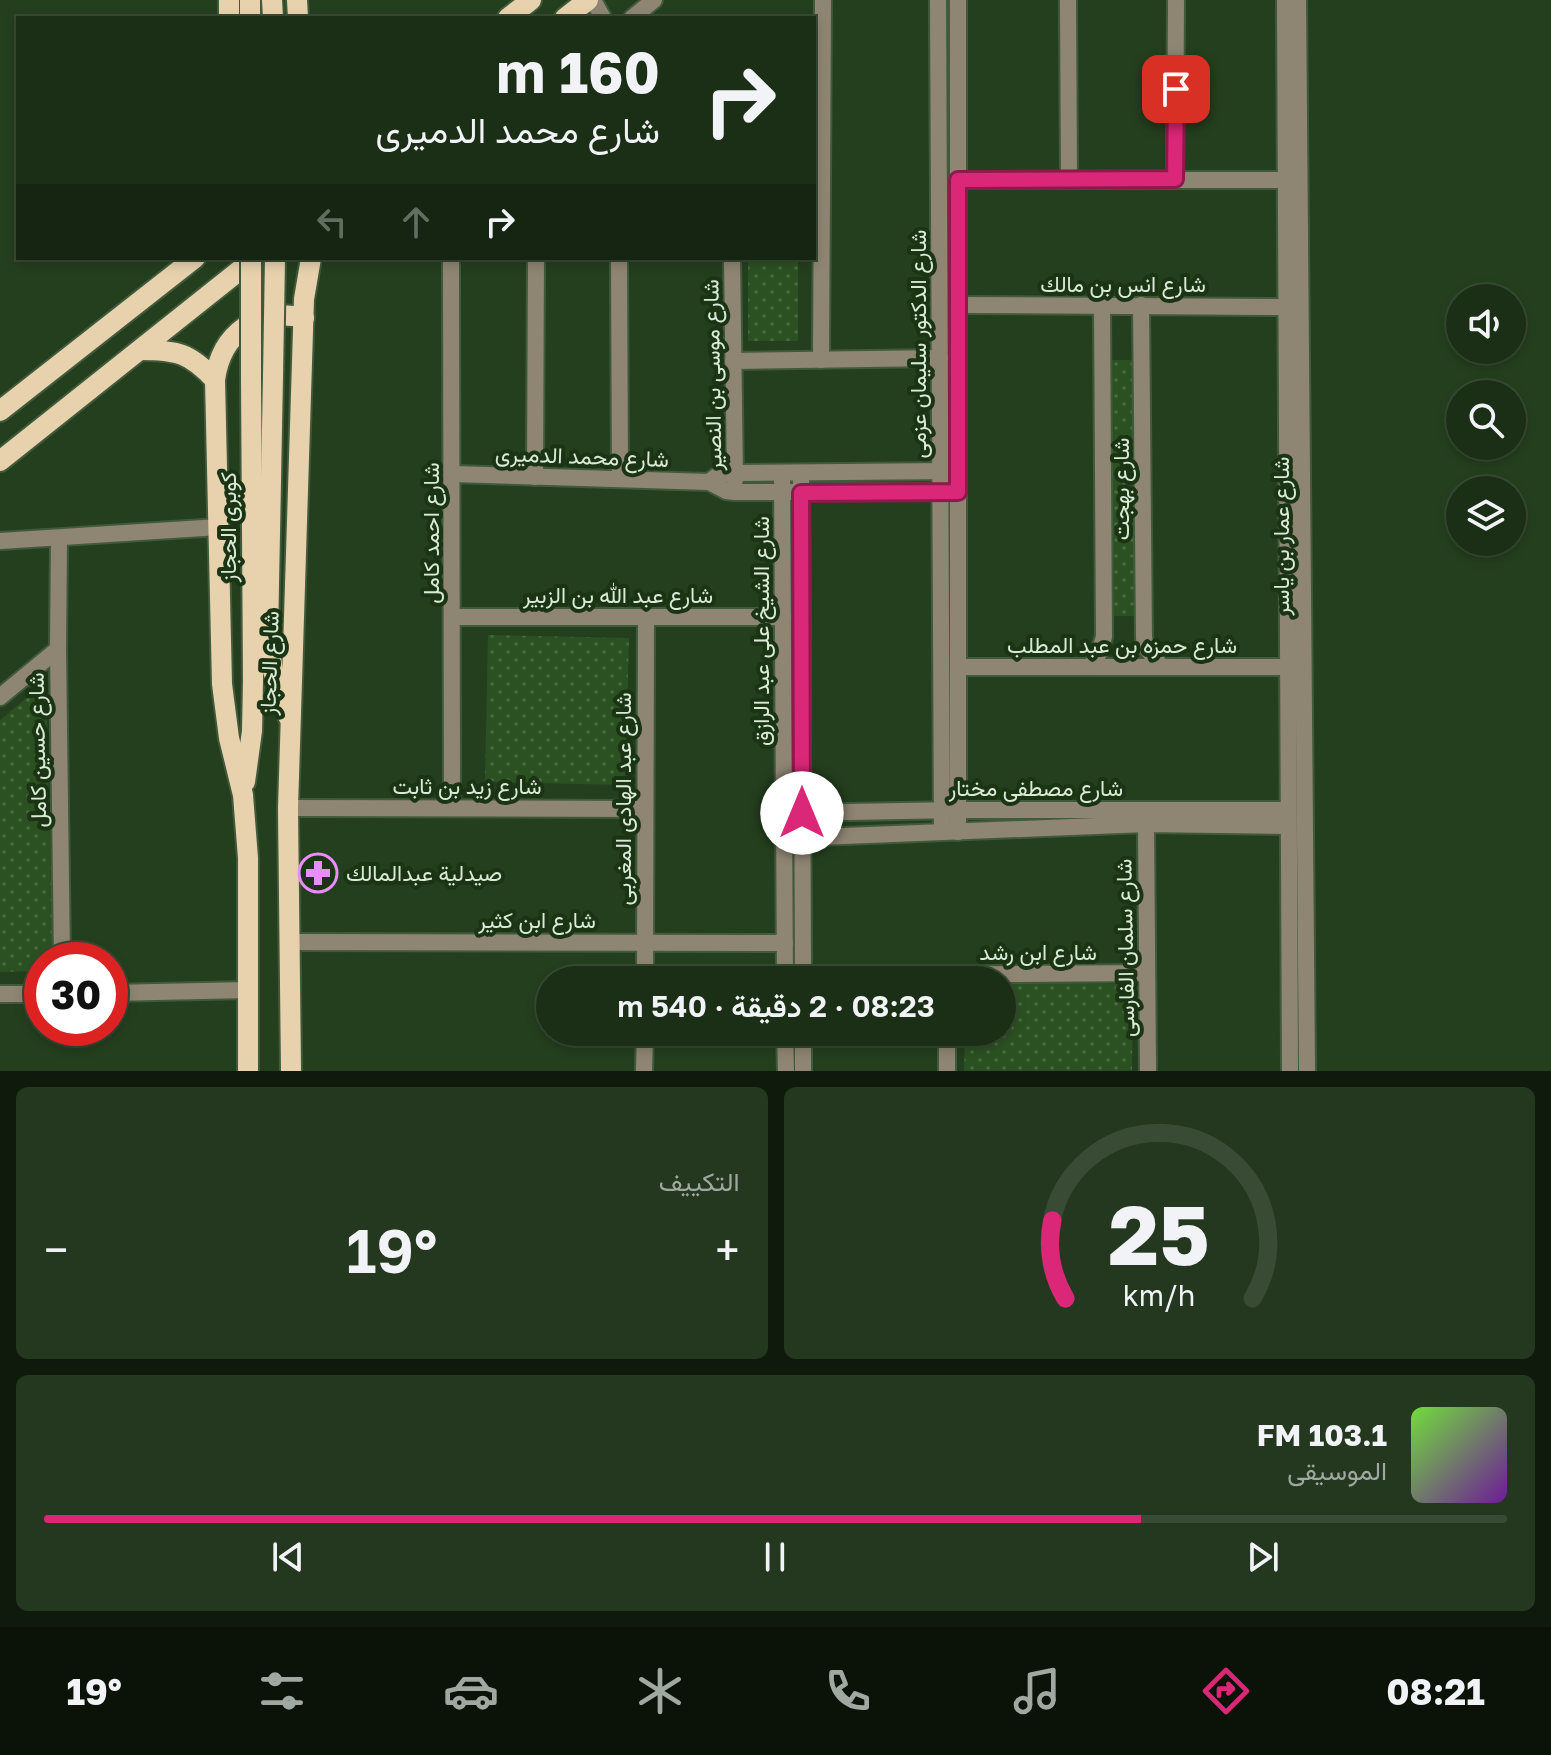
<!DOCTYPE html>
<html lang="ar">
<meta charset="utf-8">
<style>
:root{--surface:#1b2f16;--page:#24371f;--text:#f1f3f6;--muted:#a0a9a1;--line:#394a35;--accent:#db2777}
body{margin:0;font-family:"Golos Text",Vazirmatn,sans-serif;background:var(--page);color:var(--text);direction:rtl;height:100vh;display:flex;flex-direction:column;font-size:30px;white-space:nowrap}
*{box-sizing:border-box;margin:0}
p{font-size:26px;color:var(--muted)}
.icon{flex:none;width:44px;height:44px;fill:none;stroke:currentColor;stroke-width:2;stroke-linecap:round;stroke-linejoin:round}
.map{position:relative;height:1071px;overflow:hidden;direction:ltr}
.sheet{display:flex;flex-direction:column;gap:16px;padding:16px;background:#0f1a0c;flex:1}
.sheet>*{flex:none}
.guide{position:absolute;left:16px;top:16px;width:800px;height:244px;border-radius:0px;box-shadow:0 4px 12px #0003,0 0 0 2px var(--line);direction:rtl;background:#1b2f16;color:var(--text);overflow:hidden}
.fabs{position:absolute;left:1446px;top:284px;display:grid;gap:16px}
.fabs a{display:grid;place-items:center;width:80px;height:80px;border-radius:50%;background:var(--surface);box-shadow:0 4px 12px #0003,0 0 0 2px var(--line);font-size:40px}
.speed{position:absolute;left:24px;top:942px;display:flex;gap:16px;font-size:40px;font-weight:700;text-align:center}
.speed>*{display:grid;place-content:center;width:104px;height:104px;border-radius:50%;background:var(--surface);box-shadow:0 4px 12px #0003,0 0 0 2px var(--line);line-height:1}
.speed .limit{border:12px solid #d22;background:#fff;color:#111}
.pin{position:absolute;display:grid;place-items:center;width:68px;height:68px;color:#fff;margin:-34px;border-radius:16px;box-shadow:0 4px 12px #0006}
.me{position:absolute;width:88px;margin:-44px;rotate:0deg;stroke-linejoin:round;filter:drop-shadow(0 0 6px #0008)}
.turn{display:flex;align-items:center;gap:28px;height:168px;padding:0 24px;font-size:36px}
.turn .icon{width:104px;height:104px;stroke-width:2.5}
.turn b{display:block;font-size:56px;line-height:68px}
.lanes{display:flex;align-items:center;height:76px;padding:0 24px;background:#0003;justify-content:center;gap:40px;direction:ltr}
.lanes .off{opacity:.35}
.big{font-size:60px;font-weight:600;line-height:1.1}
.sheet .card{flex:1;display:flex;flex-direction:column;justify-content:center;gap:12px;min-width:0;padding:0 28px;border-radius:12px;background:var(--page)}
.sheet .dial{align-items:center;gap:0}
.dial svg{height:208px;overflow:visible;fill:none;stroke:var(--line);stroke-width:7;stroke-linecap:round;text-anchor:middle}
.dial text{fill:var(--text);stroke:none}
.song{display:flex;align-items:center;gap:24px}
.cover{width:96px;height:96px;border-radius:12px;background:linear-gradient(135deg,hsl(100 70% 55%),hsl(280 70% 35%))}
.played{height:8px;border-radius:4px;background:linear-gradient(90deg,var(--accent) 75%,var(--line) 75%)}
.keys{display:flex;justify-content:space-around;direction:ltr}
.heat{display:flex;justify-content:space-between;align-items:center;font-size:44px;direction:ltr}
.sheet .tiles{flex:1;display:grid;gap:16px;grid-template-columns:1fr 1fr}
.card:last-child{grid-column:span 2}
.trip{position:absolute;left:536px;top:966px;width:480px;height:80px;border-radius:40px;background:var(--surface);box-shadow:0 4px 12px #0003,0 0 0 2px var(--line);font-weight:600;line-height:80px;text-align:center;direction:rtl}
.dock{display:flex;height:128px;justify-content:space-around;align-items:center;background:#0b1309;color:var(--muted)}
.dock .icon{width:56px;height:56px}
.dock .selected{color:var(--accent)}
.dock b{font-size:36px;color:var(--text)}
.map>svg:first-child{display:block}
</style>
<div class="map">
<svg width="1551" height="1071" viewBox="0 0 1551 1071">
<defs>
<pattern id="grass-dots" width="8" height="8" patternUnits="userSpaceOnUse" patternTransform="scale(2)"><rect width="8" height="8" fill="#2b5122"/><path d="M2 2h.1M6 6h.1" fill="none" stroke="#496a41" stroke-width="1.8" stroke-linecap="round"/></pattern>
</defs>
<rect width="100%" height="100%" fill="#243f1e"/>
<g fill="url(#grass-dots)">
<rect x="748" y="258" width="50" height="83"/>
<path d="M1109,360h31l-3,256h-31z"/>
<path d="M488,635l141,3 -4,147 -140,-3z"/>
<path d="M46,682l7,278h-11v11l-42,1v-252z"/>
<path d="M1002,982l131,2 -1,87h-168l1,-39h37z"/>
</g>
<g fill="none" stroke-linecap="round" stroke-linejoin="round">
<defs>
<g id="minor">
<path d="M593,0l10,18"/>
<path d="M938,0l4,832"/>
<path d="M958,0v832"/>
<path d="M1068,0l1,180"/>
<path d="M632,18l22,-18"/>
<path d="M1175,179l1,-179"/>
<path d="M958,180h328"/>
<path d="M451,258l1,550"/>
<path d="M619,258l1,221"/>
<path d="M732,258l3,222"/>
<path d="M958,305l329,2"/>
<path d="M1141,305l3,333 3,11 14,17"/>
<path d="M821,360l2,-360"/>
<path d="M733,361l207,-3"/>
<path d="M782,473l3,507"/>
<path d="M801,473l2,507"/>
<path d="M453,474l256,8 17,9 9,1h214"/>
<path d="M535,477l1,-219"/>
<path d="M709,482l8,-6 18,-3 214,-2"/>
<path d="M59,539l-1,110 4,311"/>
<path d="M0,541l219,-14"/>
<path d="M453,617h330"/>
<path d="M958,667h328"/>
<path d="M1090,667l7,-9 7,-21 -2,-332"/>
<path d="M0,697l58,-48"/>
<path d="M288,808l357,1"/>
<path d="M793,813l165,-3h330"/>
<path d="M1146,824l2,247"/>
<path d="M794,838l352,-14 142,2"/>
<path d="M289,942l496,1"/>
<path d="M795,976l352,-3"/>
<path d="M645,980l1,-363"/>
<path d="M110,993l138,-3"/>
<path d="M0,994h42"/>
<path d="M785,1032l1,39"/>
<path d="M803,1032v39"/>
<path d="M947,1032v39"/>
<path d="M644,1071l1,-39"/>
</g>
<g id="tertiary">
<path d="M1285,0l5,1071"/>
<path d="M1298,0l9,1071"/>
</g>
<g id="primary">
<path d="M250,0v18"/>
<path d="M272,0l1,18"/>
<path d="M297,0l1,18"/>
<path d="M229,18v-18"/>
<path d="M508,18l23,-18"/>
<path d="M565,18l23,-18"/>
<path d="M141,350c36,0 49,3 74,30l7,304 7,54 14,57 5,63v213"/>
<path d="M273,376l-5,261 5,34 15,45"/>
<path d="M215,380c6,-47 43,-73 89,-62"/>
<path d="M0,411l195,-153"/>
<path d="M0,461l255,-203"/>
<path d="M245,782l7,-51 1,-50 -2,-303"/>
<path d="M291,1071l-3,-263 16,-509 7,-41"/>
</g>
</defs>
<use href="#minor" stroke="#415a3b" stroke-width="20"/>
<use href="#tertiary" stroke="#415a3b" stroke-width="20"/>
<use href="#primary" stroke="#415a3b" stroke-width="24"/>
<use href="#minor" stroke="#8f8573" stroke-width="16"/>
<use href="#tertiary" stroke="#8f8573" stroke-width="16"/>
<use href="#primary" stroke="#e8d2ae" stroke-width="20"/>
<defs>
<g id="primary-bridge">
<path d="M251,258v120"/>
<path d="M273,376l2,-118"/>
</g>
</defs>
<use href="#primary-bridge" stroke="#415a3b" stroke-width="24" stroke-linecap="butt"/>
<use href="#primary-bridge" stroke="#e8d2ae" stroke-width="20"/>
</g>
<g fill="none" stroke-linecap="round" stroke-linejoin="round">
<defs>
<path id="route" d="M802,813l-1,-320 157,-1v-312l217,-1 1,-90"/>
</defs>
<use href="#route" stroke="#8e194d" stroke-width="20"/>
<use href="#route" stroke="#db2777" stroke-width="14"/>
</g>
<defs>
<symbol id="pharmacy-ring" viewBox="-11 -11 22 22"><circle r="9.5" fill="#1a3414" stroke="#e98dfe" stroke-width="1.5"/><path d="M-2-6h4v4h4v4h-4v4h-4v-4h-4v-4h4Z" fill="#e98dfe"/></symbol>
</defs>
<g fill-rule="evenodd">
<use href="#pharmacy-ring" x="296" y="851" width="44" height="44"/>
</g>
<g text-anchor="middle" stroke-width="8" stroke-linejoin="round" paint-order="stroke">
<g font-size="22" fill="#daead6" stroke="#1a3414">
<text x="1123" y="292">شارع انس بن مالك</text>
<text transform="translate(918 344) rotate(-90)" y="8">شارع الدكتور سليمان عزمى</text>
<text transform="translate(712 375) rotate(-91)" y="8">شارع موسى بن النصير</text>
<text transform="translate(582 456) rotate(2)" y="8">شارع محمد الدميرى</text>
<text transform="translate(1121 489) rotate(-90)" y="8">شارع بهجت</text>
<text transform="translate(228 527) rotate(-90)" y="8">كوبرى الحجاز</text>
<text transform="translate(431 533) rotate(-90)" y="8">شارع احمد كامل</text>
<text transform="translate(1281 536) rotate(-90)" y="8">شارع عمار بن ياسر</text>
<text x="618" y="603">شارع عبد الله بن الزبير</text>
<text transform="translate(761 631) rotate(-90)" y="8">شارع الشيخ على عبد الرازق</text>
<text x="1122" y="653">شارع حمزه بن عبد المطلب</text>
<text transform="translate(269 663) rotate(-88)" y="8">شارع الحجاز</text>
<text transform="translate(37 750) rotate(-91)" y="8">شارع حسين كامل</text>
<text x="467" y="794">شارع زيد بن ثابت</text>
<text x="1036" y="796">شارع مصطفى مختار</text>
<text transform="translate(623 799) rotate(-90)" y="8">شارع عبد الهادى المغربى</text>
<text x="537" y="928">شارع ابن كثير</text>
<text transform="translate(1125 948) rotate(-91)" y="8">شارع سلمان الفارسى</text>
<text x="1038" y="960">شارع ابن رشد</text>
</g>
<g font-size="22" fill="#daead6" stroke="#1a3414" text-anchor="start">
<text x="346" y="881">صيدلية عبدالمالك</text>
</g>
</g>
</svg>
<div class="fabs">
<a><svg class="icon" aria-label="sound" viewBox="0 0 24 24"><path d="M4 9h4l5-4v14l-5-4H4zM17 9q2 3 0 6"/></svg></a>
<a><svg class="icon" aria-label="search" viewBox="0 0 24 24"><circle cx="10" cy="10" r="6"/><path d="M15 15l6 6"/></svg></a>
<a><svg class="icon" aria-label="layers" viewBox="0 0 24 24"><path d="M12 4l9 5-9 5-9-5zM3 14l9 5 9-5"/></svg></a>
</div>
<div class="speed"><div class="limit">30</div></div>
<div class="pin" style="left:1176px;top:89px;background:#d93025"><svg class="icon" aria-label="arrive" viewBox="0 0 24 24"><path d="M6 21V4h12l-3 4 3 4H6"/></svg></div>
<svg class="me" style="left:802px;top:813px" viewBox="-20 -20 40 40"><circle r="19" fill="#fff"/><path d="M0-13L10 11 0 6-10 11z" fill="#db2777"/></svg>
<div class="trip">08:23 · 2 دقيقة · 540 m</div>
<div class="guide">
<div class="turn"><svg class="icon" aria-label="right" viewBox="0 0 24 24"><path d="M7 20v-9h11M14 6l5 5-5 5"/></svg><div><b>160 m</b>شارع محمد الدميرى</div></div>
<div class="lanes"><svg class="icon off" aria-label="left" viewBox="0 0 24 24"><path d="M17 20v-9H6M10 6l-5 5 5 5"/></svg><svg class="icon off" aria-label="ahead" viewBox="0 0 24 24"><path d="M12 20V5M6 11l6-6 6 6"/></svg><svg class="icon" aria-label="right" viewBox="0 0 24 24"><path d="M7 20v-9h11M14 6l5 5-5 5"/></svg></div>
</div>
</div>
<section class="sheet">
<div class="tiles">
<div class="card dial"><svg viewBox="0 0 100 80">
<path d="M14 69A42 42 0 1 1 86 69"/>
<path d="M14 69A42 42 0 0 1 9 39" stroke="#db2777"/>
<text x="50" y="56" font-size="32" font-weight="700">25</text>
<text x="50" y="72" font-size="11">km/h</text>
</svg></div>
<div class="card"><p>التكييف</p>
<div class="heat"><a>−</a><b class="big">19°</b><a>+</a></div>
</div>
<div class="card">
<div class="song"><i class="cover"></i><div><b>103.1 FM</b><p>الموسيقى</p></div></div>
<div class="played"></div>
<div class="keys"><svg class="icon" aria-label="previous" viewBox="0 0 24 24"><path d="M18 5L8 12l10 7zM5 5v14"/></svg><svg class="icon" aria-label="pause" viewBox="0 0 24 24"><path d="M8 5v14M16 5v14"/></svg><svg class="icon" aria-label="next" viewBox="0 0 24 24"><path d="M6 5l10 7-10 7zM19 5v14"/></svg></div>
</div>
</div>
</section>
<nav class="dock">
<b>08:21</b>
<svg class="icon selected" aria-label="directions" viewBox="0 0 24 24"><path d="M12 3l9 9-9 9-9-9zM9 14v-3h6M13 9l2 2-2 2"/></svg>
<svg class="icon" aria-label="music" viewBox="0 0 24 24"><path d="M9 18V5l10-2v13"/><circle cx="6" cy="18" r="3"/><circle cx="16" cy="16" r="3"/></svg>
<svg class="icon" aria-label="phone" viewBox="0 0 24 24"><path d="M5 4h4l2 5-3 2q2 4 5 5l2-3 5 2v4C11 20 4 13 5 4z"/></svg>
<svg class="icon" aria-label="climate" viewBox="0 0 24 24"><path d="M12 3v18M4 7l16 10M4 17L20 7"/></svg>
<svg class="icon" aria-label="car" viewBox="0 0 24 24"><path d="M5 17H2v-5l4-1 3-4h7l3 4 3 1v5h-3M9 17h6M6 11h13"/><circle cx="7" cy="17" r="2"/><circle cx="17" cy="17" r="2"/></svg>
<svg class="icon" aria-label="filters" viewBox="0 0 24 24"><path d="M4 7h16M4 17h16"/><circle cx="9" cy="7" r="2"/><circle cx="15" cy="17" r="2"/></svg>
<b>19°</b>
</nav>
